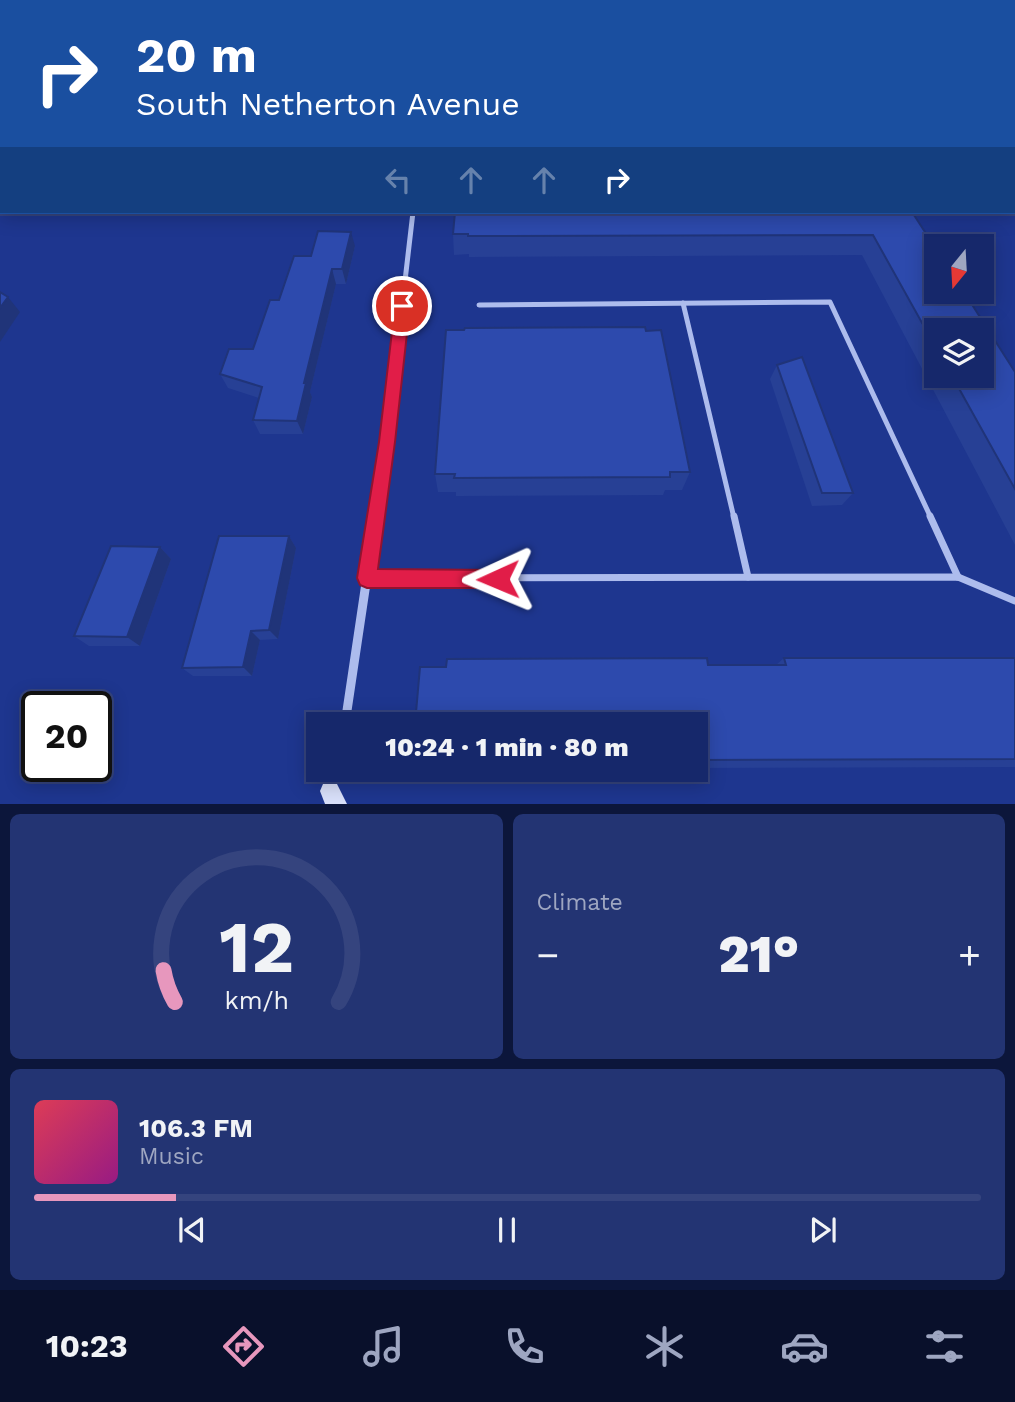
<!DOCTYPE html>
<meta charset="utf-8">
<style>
:root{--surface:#16286b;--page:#233473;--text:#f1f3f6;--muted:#9ea6c1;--line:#35447e;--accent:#e797bd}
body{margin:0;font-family:"Work Sans",sans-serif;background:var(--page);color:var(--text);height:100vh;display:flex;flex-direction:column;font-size:26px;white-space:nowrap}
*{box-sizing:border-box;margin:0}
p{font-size:23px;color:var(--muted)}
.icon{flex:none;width:38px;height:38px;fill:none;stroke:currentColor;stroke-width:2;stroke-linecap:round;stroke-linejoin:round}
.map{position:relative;height:804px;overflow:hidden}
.details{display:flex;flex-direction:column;gap:10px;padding:10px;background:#0c163b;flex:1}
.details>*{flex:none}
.guide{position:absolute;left:0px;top:0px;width:1015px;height:214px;box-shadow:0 4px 18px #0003,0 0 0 2px var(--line);background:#1a4fa0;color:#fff;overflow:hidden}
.needle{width:46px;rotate:198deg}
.controls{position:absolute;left:924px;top:234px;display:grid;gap:14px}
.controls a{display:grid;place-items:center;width:70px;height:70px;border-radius:0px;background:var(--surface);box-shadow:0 4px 18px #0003,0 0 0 2px var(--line);font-size:35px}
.speed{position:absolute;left:21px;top:691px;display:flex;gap:14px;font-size:35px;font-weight:700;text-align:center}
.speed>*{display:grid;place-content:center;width:91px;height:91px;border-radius:50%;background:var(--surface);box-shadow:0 4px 18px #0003,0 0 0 2px var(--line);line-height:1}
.speed .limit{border:4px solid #111;border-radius:10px;background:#fff;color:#111}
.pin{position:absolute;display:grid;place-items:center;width:60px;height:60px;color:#fff;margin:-30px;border:4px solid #fff;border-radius:50%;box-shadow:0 2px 7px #0007}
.me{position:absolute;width:77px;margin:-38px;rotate:269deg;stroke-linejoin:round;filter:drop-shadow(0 0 5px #0008)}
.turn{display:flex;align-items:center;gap:24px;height:147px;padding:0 21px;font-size:32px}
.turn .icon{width:91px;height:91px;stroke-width:2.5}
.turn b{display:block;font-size:49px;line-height:60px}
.lanes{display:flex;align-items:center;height:66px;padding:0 21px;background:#0003;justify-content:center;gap:35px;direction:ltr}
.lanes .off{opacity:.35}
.big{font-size:52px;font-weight:800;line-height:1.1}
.details .card{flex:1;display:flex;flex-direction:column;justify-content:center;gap:10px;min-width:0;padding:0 24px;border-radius:10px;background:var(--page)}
.details .dial{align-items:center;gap:0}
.dial svg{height:182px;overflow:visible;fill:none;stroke:var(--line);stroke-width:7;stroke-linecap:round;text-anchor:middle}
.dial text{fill:var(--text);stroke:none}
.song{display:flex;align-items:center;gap:21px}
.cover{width:84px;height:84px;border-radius:10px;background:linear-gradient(135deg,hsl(350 70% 55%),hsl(310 70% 35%))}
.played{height:7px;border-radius:4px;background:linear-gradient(90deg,var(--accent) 15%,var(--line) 15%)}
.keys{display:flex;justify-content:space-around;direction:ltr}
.heat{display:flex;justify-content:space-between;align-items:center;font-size:38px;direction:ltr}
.details .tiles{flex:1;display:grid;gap:10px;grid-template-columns:1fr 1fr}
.card:last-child{grid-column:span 2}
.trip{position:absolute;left:306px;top:712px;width:402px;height:70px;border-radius:0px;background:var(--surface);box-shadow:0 4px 18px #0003,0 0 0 2px var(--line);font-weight:800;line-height:70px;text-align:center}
.tabs{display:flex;height:112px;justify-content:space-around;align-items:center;background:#09102b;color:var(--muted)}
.tabs .icon{width:49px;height:49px}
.tabs .on{color:var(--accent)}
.tabs b{font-size:32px;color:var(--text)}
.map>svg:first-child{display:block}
</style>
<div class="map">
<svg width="1015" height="804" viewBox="0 0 1015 804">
<rect width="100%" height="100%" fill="#1e368f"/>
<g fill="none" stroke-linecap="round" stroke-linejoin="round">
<g stroke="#adbced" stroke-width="5">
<path d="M683,303l51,215"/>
<path d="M479,305l351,-3 101,216"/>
</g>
<g stroke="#adbced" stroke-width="7">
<path d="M734,516l14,61"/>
<path d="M930,516l28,61"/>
<path d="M367,578l591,-1 57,24"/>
</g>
<path stroke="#adbced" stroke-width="5" d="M403,298l10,-86"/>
<path stroke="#adbced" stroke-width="7" d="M376,518l27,-221"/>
<g stroke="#adbced" stroke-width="9">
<path d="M345,724l31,-208"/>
<path d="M330,790l5,-20"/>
</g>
<path fill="#d9e0fa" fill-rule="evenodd" d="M330,781l7,3 10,20h-22l-5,-13 3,-7z"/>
<g fill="#fff" fill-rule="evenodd">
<path d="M76,0h12l-13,2z"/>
<path d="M127,0h11l-12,2z"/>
<path d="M177,0h11l-12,2z"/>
<path d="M2,48v8l-2,1v-8z"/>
<path d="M2,88v9h-2v-8z"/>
<path d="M0,114h2l-2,9z"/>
</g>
</g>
<g fill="#274095" fill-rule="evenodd">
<path d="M912,212l103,160v173l-153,-290 -393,2v-3l-15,1 -1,-21zM936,331l46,45h-46z"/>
<path d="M355,246l-9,38h-10l-26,108 2,5 -9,37h-43l-7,-14 6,-22 -31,-10 -8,-14 33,-25 26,-49 32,-44z"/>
<path d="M777,365l76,128 -11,12 -30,1 -42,-127z"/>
<path d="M690,472l-8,18h-17l-2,5 -207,1v-4h-18l-3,-18z"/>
<path d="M289,536l7,12 -18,91 -18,1 -8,36h-59l-11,-8z"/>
<path d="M160,547l11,12 -31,87h-51l-15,-10z"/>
<path d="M784,658h231v109l-319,1v-44l12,-59h68z"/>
</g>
<g fill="#203479">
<path d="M351,232l4,14 -9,38 -4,-15z"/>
<path d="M332,269l4,15 -26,108 2,5 -9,37 -6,-13 7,-38z"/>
<path d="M8,297l12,15 -20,30v-34z"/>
<path d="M289,536l7,12 -18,91 -9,-9z"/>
<path d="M160,547l11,12 -31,87 -13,-9z"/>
<path d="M251,631l9,9 -8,36 -9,-9z"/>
</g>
<g fill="#2d4aad" stroke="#203479" stroke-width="2">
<rect x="506" y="0" width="35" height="2"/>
<path d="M455,212h457l24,37v43h28l51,80v117l-63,-113h30v-45h-46v17l-63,-113 -405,1v-2h-15z"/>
<path d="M318,231l33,1 -9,37h-10l-28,114h2l-9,38 -44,-1 9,-33 -42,-13 9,-25h24l17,-49h9l15,-44h17z"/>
<path d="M0,292l8,5 -8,11z"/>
<path d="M645,327l1,4 15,-1 29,142h-20v5l-216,1 1,-4h-20l11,-144h18l1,-2z"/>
<path d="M802,357l51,136h-31l-45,-128z"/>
<path d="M219,536h70l-20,94 -18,1 -8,36 -61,1z"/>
<path d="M111,546l49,1 -33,90 -53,-1z"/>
<path d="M707,658l1,7h78l-2,-7h231v101l-319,1v-36h-281l5,-57h26l1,-8z"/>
</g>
<path fill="#e11d48" stroke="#92132f" stroke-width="2" d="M402,302l8,4 -15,136 -17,127 120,1 7,2 3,7 -3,6 -7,3h-131l-7,-3 -3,-7 22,-136 16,-136z"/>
</svg>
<div class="controls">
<a><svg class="needle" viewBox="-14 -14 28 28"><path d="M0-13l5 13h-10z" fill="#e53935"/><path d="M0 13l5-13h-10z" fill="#9ea6c1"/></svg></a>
<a><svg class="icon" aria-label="layers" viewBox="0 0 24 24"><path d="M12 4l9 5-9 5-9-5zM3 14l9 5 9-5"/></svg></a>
</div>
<div class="speed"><div class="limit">20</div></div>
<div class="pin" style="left:402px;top:306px;background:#d93025"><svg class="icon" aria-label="arrive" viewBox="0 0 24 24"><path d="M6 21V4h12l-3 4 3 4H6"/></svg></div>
<svg class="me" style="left:498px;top:579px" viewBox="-20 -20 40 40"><path d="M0-17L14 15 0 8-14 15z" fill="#e11d48" stroke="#fff" stroke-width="4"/></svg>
<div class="trip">10:24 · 1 min · 80 m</div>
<div class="guide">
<div class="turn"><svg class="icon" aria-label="right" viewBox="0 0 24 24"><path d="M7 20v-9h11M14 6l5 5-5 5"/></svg><div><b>20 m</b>South Netherton Avenue</div></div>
<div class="lanes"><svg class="icon off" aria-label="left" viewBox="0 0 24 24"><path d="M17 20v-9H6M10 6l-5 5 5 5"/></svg><svg class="icon off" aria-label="ahead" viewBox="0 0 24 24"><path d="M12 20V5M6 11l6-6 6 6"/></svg><svg class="icon off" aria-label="ahead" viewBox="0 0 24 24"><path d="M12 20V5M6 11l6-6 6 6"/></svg><svg class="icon" aria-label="right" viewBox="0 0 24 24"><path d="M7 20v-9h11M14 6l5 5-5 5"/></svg></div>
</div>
</div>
<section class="details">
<div class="tiles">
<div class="card dial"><svg viewBox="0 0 100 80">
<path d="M14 69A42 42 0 1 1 86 69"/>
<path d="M14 69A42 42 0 0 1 9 55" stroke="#e797bd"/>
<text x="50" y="56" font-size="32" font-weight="700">12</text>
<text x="50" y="72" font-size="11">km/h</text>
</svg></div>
<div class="card"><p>Climate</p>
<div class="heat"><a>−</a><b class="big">21°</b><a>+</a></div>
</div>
<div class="card">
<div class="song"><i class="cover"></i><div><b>106.3 FM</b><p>Music</p></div></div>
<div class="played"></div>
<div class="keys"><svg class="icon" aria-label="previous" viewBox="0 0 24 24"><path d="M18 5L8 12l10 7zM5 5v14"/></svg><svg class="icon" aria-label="pause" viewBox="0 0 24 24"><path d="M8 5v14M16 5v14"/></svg><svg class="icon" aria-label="next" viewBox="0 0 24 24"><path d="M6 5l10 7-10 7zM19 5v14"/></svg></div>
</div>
</div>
</section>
<nav class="tabs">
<b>10:23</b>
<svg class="icon on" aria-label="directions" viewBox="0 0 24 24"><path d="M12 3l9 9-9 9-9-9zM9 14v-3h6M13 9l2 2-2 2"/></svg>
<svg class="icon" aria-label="music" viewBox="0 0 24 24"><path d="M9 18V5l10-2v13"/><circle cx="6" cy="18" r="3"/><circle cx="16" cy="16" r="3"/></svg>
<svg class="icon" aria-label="phone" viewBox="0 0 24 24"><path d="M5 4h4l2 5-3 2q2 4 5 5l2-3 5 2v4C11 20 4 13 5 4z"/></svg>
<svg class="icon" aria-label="climate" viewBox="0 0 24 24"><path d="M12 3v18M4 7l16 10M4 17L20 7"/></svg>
<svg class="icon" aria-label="car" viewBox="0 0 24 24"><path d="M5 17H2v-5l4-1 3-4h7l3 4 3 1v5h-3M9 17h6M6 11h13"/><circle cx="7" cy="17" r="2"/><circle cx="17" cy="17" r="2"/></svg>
<svg class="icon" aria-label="filters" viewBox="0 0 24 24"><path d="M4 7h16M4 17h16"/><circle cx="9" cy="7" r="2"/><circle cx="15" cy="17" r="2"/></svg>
</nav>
